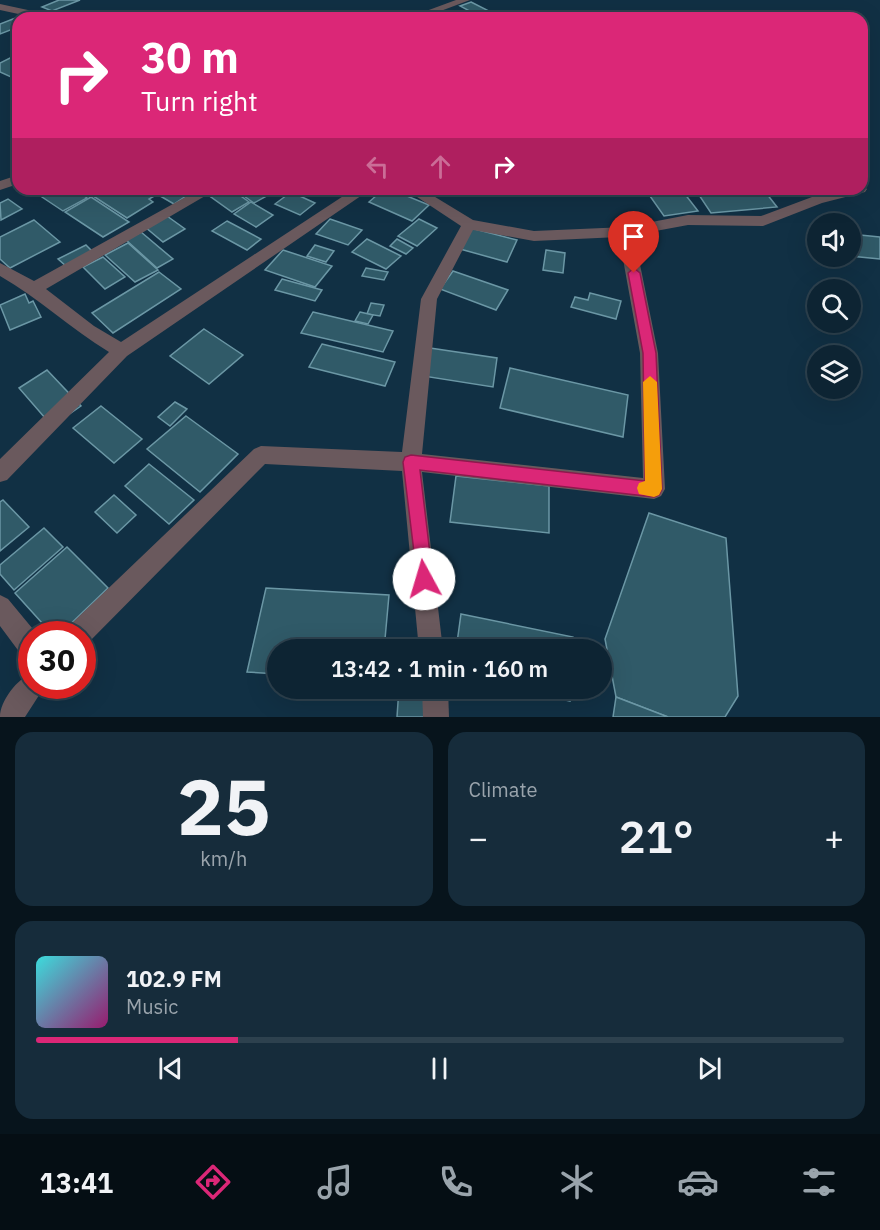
<!DOCTYPE html>
<meta charset="utf-8">
<style>
:root{--surface:#0d2433;--page:#162c3b;--text:#f1f3f6;--muted:#9aa4ac;--line:#2d414e;--accent:#db2777}
body{margin:0;font-family:"IBM Plex Sans",sans-serif;background:var(--page);color:var(--text);height:100vh;display:flex;flex-direction:column;font-size:22px;white-space:nowrap}
*{box-sizing:border-box;margin:0}
p{font-size:20px;color:var(--muted)}
.icon{flex:none;width:33px;height:33px;fill:none;stroke:currentColor;stroke-width:2;stroke-linecap:round;stroke-linejoin:round}
.map{position:relative;height:717px;overflow:hidden}
.details{display:flex;flex-direction:column;gap:15px;padding:15px;background:#07141c;flex:1}
.details>*{flex:none}
.top-card{position:absolute;left:12px;top:12px;width:856px;height:183px;border-radius:18px;box-shadow:0 6px 24px #0002,0 0 0 2px var(--line);background:#db2777;color:#fff;overflow:hidden}
.tools{position:absolute;left:807px;top:213px;display:grid;gap:12px}
.tools a{display:grid;place-items:center;width:54px;height:54px;border-radius:50%;background:var(--surface);box-shadow:0 6px 24px #0002,0 0 0 2px var(--line);font-size:30px}
.speed{position:absolute;left:18px;top:621px;display:flex;gap:12px;font-size:30px;font-weight:700;text-align:center}
.speed>*{display:grid;place-content:center;width:78px;height:78px;border-radius:50%;background:var(--surface);box-shadow:0 6px 24px #0002,0 0 0 2px var(--line);line-height:1}
.speed .limit{border:9px solid #d22;background:#fff;color:#111}
.pin{position:absolute;display:grid;place-items:center;width:51px;height:51px;color:#fff;margin:-62px -26px;border-radius:50% 50% 50% 0;rotate:-45deg;box-shadow:0 0 6px #0007}
.pin .icon{rotate:45deg}
.me{position:absolute;width:66px;margin:-33px;rotate:354deg;stroke-linejoin:round;filter:drop-shadow(0 0 4px #0008)}
.turn{display:flex;align-items:center;gap:21px;height:126px;padding:0 30px;font-size:27px}
.turn .icon{width:78px;height:78px;stroke-width:2.5}
.turn b{display:block;font-size:42px;line-height:51px}
.lanes{display:flex;align-items:center;height:57px;padding:0 30px;background:#0003;justify-content:center;gap:30px;direction:ltr}
.lanes .off{opacity:.35}
.big{font-size:45px;font-weight:600;line-height:1.1}
.details .tile{flex:1;display:flex;flex-direction:column;justify-content:center;gap:9px;min-width:0;padding:0 21px;border-radius:18px;background:var(--page)}
.details .dial{align-items:center;gap:0}
.dial b{font-size:78px;line-height:1}
.song{display:flex;align-items:center;gap:18px}
.cover{width:72px;height:72px;border-radius:9px;background:linear-gradient(135deg,hsl(180 70% 55%),hsl(320 70% 35%))}
.played{height:6px;border-radius:3px;background:linear-gradient(90deg,var(--accent) 25%,var(--line) 25%)}
.keys{display:flex;justify-content:space-around;direction:ltr}
.heat{display:flex;justify-content:space-between;align-items:center;font-size:33px;direction:ltr}
.details .tiles{flex:1;display:grid;gap:15px;grid-template-columns:1fr 1fr}
.tile:last-child{grid-column:span 2}
.trip{position:absolute;left:267px;top:639px;width:345px;height:60px;border-radius:30px;background:var(--surface);box-shadow:0 6px 24px #0002,0 0 0 2px var(--line);font-weight:600;line-height:60px;text-align:center}
.dock{display:flex;height:96px;justify-content:space-around;align-items:center;background:#050e14;color:var(--muted)}
.dock .icon{width:42px;height:42px}
.dock .active{color:var(--accent)}
.dock b{font-size:27px;color:var(--text)}
.map>svg:first-child{display:block}
</style>
<div class="map">
<svg width="880" height="717" viewBox="0 0 880 717">
<rect width="100%" height="100%" fill="#113044"/>
<g fill="#305a68" stroke="#6b97a5" stroke-width="1.5">
<path d="M59,0h21l-28,11 -10,-4z"/>
<path d="M471,2l16,8 -12,4 -15,-8z"/>
<path d="M494,11l12,7 -26,-2z"/>
<path d="M133,12l9,5 -26,1z"/>
<path d="M23,15l8,3h-13v9l-18,7v-10z"/>
<path d="M18,54v19l-7,4 -11,-5v-9z"/>
<path d="M30,189h23l9,6 12,-6 13,9 -24,13z"/>
<path d="M93,189h52l11,6 -7,4 4,3 -26,16 -40,-26z"/>
<path d="M163,189h16l10,5 -15,10 -19,-11z"/>
<path d="M225,189h6l18,13 -17,10 -21,-15z"/>
<path d="M234,189h35l5,3 -20,11z"/>
<path d="M384,189h6l39,16 -17,16 -43,-19z"/>
<path d="M645,189h36l17,22 -34,5z"/>
<path d="M695,189h68l14,18 -66,6z"/>
<path d="M291,192l24,11 -15,12 -25,-11z"/>
<path d="M91,197l38,25 -26,15 -38,-25z"/>
<path d="M8,199l14,10 -21,11 -1,-17z"/>
<path d="M251,202l22,13 -17,12 -22,-13z"/>
<path d="M167,216l18,13 -22,13 -18,-15z"/>
<path d="M330,219l32,11 -14,15 -32,-11z"/>
<path d="M419,219l18,9 -20,18 -19,-10z"/>
<path d="M34,220l26,22 -50,26 -10,-9v-22z"/>
<path d="M227,221l34,18 -14,11 -35,-19z"/>
<path d="M471,228l46,12 -10,22 -47,-13z"/>
<path d="M141,232l32,27 -16,9 -31,-28z"/>
<path d="M850,234l30,3v22l-30,-3z"/>
<path d="M367,239l34,17 -15,13 -34,-17z"/>
<path d="M397,239l16,9 -7,6 -16,-8z"/>
<path d="M128,243l30,27 -23,12 -30,-27z"/>
<path d="M86,245l7,7 -27,14 -8,-7z"/>
<path d="M315,245l19,6 -8,11 -19,-6z"/>
<path d="M283,250l49,16 -17,21 -50,-17z"/>
<path d="M546,250l19,3 -2,20 -20,-3z"/>
<path d="M103,257l22,20 -20,12 -22,-22z"/>
<path d="M366,268l22,4 -4,8 -22,-4z"/>
<path d="M453,271l55,19 -12,20 -56,-21z"/>
<path d="M159,272l22,17 -68,44 -21,-20z"/>
<path d="M282,279l40,11 -7,11 -40,-11z"/>
<path d="M590,293l31,8 -5,18 -45,-12 4,-10 13,3z"/>
<path d="M25,294l4,9 4,-2 8,16 -31,13 -10,-25z"/>
<path d="M371,303l13,2 -4,11 -13,-2z"/>
<path d="M313,312l80,19 -10,21 -82,-19z"/>
<path d="M360,312l13,3 -5,9 -13,-3z"/>
<path d="M204,329l39,26 -34,29 -39,-28z"/>
<path d="M322,344l73,18 -10,24 -76,-19z"/>
<path d="M430,348l67,10 -4,29 -70,-11z"/>
<path d="M510,368l118,27 -5,42 -123,-29z"/>
<path d="M47,370l34,36 -29,20 -33,-38z"/>
<path d="M175,402l12,7 -17,17 -12,-9z"/>
<path d="M101,406l41,33 -28,24 -41,-35z"/>
<path d="M186,416l52,38 -38,38 -53,-43z"/>
<path d="M149,464l45,36 -25,24 -44,-38z"/>
<path d="M456,476l93,10v47l-99,-11z"/>
<path d="M114,495l22,20 -19,18 -22,-21z"/>
<path d="M3,500l26,27 -29,24v-49z"/>
<path d="M649,513l77,25 12,158 -13,21h-57l-52,-20 -11,-58z"/>
<path d="M44,528l19,19 -49,43 -14,-16v-9z"/>
<path d="M67,547l41,41 -48,46h-8l-37,-41z"/>
<path d="M266,588l123,7 -5,55h-106v24l-31,-2z"/>
<path d="M461,614l112,23v13h-117z"/>
<path d="M399,688h28l-1,29h-29z"/>
<path d="M511,688h60l-1,13z"/>
<path d="M616,697l52,20h-55z"/>
</g>
<g fill="none" stroke-linecap="round" stroke-linejoin="round">
<g fill="#6a595d" fill-rule="evenodd">
<path d="M456,0h14l-48,18h-15z"/>
<path d="M0,4l51,11 5,3h-19l-37,-8z"/>
<path d="M18,175v9l-18,6v-9z"/>
<path d="M862,185l5,4 -2,3 -43,11 -59,23 -75,-1 -54,10 24,118 7,136 -4,7 -7,3 -232,-27 21,178h-24l-17,-179 -137,-7 -177,179 -6,2v-11h-15l3,-9 184,-176 7,-3 141,6 19,-153 40,-73 -56,-37h17l51,31 61,11 92,-4 62,-12 73,1 51,-19 31,-8h19zM473,230l61,11 85,-4 21,116 3,125 -221,-24 15,-155z"/>
<path d="M200,189h17l-171,100 48,37 27,16 233,-153h17l-244,167 -120,124 -7,2v-23l109,-107c-38,-23 -70,-54 -109,-76v-13l34,18z"/>
<path d="M0,595l8,4 29,35h-5v26l-9,-3 -23,-31z"/>
<path d="M32,673v13h13l-20,31h-25c0,-16 17,-38 32,-44z"/>
<path d="M422,688h26l1,29h-26z"/>
</g>
</g>
<path fill="#db2777" stroke="#8e194d" stroke-width="1.5" d="M634,268l6,5 16,80 6,136 -3,6 -5,2 -234,-27 13,109 -3,6 -6,3 -6,-3 -15,-123 2,-5 6,-2 234,26 -2,-128 -15,-80z"/>
<path fill="#f59e0b" d="M650,376l7,6 5,107 -3,6 -5,2 -15,-3 -2,-6 2,-5 6,-2 -2,-99z"/>
</svg>
<div class="tools">
<a><svg class="icon" aria-label="sound" viewBox="0 0 24 24"><path d="M4 9h4l5-4v14l-5-4H4zM17 9q2 3 0 6"/></svg></a>
<a><svg class="icon" aria-label="search" viewBox="0 0 24 24"><circle cx="10" cy="10" r="6"/><path d="M15 15l6 6"/></svg></a>
<a><svg class="icon" aria-label="layers" viewBox="0 0 24 24"><path d="M12 4l9 5-9 5-9-5zM3 14l9 5 9-5"/></svg></a>
</div>
<div class="speed"><div class="limit">30</div></div>
<div class="pin" style="left:634px;top:273px;background:#d93025"><svg class="icon" aria-label="arrive" viewBox="0 0 24 24"><path d="M6 21V4h12l-3 4 3 4H6"/></svg></div>
<svg class="me" style="left:424px;top:579px" viewBox="-20 -20 40 40"><circle r="19" fill="#fff"/><path d="M0-13L10 11 0 6-10 11z" fill="#db2777"/></svg>
<div class="trip">13:42 · 1 min · 160 m</div>
<div class="top-card">
<div class="turn"><svg class="icon" aria-label="right" viewBox="0 0 24 24"><path d="M7 20v-9h11M14 6l5 5-5 5"/></svg><div><b>30 m</b>Turn right</div></div>
<div class="lanes"><svg class="icon off" aria-label="left" viewBox="0 0 24 24"><path d="M17 20v-9H6M10 6l-5 5 5 5"/></svg><svg class="icon off" aria-label="ahead" viewBox="0 0 24 24"><path d="M12 20V5M6 11l6-6 6 6"/></svg><svg class="icon" aria-label="right" viewBox="0 0 24 24"><path d="M7 20v-9h11M14 6l5 5-5 5"/></svg></div>
</div>
</div>
<section class="details">
<div class="tiles">
<div class="tile dial"><b>25</b><p>km/h</p></div>
<div class="tile"><p>Climate</p>
<div class="heat"><a>−</a><b class="big">21°</b><a>+</a></div>
</div>
<div class="tile">
<div class="song"><i class="cover"></i><div><b>102.9 FM</b><p>Music</p></div></div>
<div class="played"></div>
<div class="keys"><svg class="icon" aria-label="previous" viewBox="0 0 24 24"><path d="M18 5L8 12l10 7zM5 5v14"/></svg><svg class="icon" aria-label="pause" viewBox="0 0 24 24"><path d="M8 5v14M16 5v14"/></svg><svg class="icon" aria-label="next" viewBox="0 0 24 24"><path d="M6 5l10 7-10 7zM19 5v14"/></svg></div>
</div>
</div>
</section>
<nav class="dock">
<b>13:41</b>
<svg class="icon active" aria-label="directions" viewBox="0 0 24 24"><path d="M12 3l9 9-9 9-9-9zM9 14v-3h6M13 9l2 2-2 2"/></svg>
<svg class="icon" aria-label="music" viewBox="0 0 24 24"><path d="M9 18V5l10-2v13"/><circle cx="6" cy="18" r="3"/><circle cx="16" cy="16" r="3"/></svg>
<svg class="icon" aria-label="phone" viewBox="0 0 24 24"><path d="M5 4h4l2 5-3 2q2 4 5 5l2-3 5 2v4C11 20 4 13 5 4z"/></svg>
<svg class="icon" aria-label="climate" viewBox="0 0 24 24"><path d="M12 3v18M4 7l16 10M4 17L20 7"/></svg>
<svg class="icon" aria-label="car" viewBox="0 0 24 24"><path d="M5 17H2v-5l4-1 3-4h7l3 4 3 1v5h-3M9 17h6M6 11h13"/><circle cx="7" cy="17" r="2"/><circle cx="17" cy="17" r="2"/></svg>
<svg class="icon" aria-label="filters" viewBox="0 0 24 24"><path d="M4 7h16M4 17h16"/><circle cx="9" cy="7" r="2"/><circle cx="15" cy="17" r="2"/></svg>
</nav>
